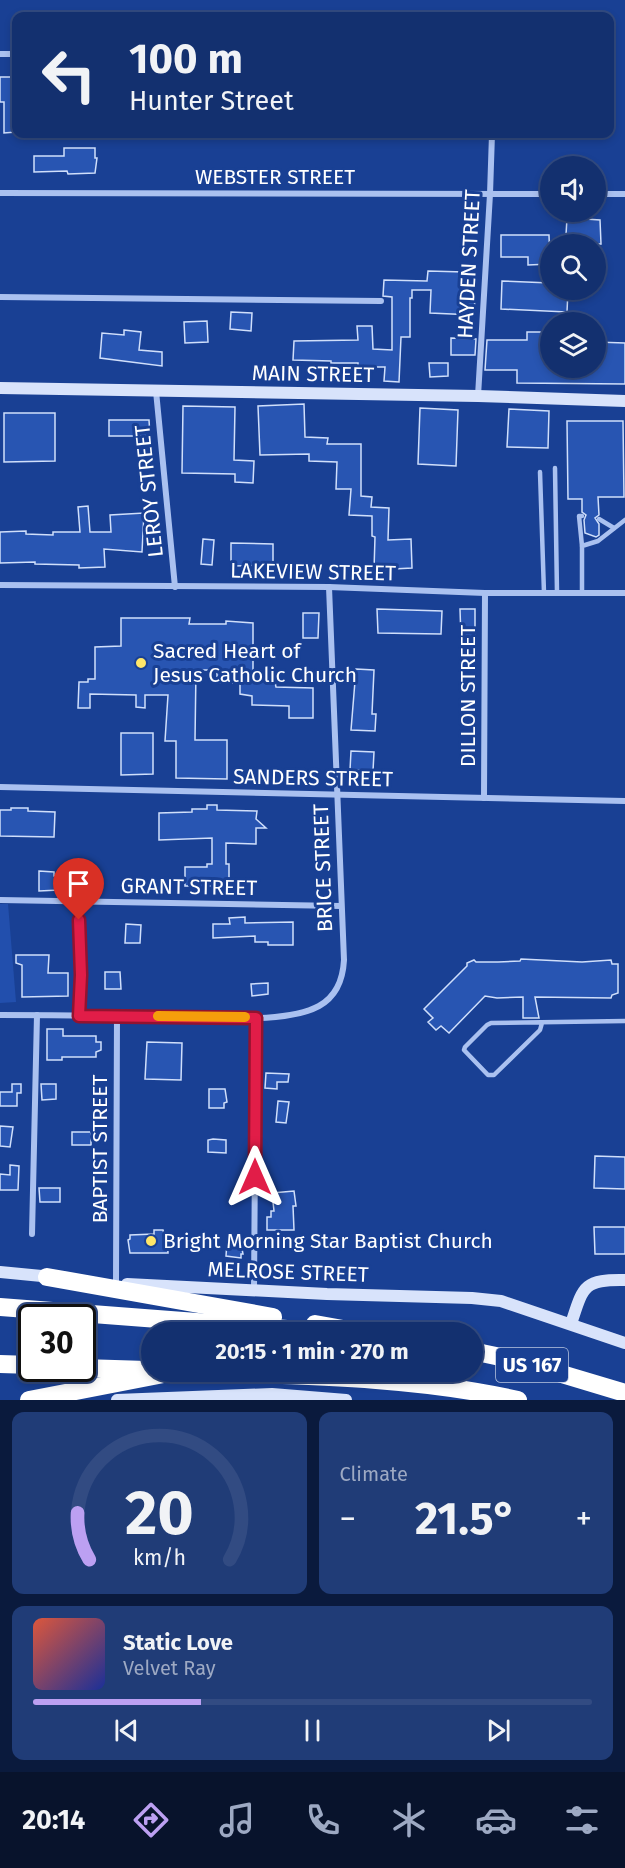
<!DOCTYPE html>
<meta charset="utf-8">
<style>
:root{--surface:#13306f;--page:#203c77;--text:#f1f3f6;--muted:#9da9c3;--line:#324b82;--accent:#bca0f2}
body{margin:0;font-family:"Fira Sans",sans-serif;background:var(--page);color:var(--text);height:100vh;display:flex;flex-direction:column;font-size:22px;white-space:nowrap}
*{box-sizing:border-box;margin:0}
p{font-size:20px;color:var(--muted)}
.icon{flex:none;width:33px;height:33px;fill:none;stroke:currentColor;stroke-width:2;stroke-linecap:round;stroke-linejoin:round}
.map{position:relative;height:1400px;overflow:hidden}
.sheet{display:flex;flex-direction:column;gap:12px;padding:12px;background:#0a1a3d;flex:1}
.sheet>*{flex:none}
.banner{position:absolute;left:12px;top:12px;width:602px;height:126px;border-radius:12px;box-shadow:0 3px 9px #0003,0 0 0 2px var(--line);background:#13306f;color:var(--text);overflow:hidden}
.buttons{position:absolute;left:540px;top:156px;display:grid;gap:12px}
.buttons a{display:grid;place-items:center;width:66px;height:66px;border-radius:50%;background:var(--surface);box-shadow:0 3px 9px #0003,0 0 0 2px var(--line);font-size:30px}
.speed{position:absolute;left:18px;top:1304px;display:flex;gap:12px;font-size:30px;font-weight:700;text-align:center}
.speed>*{display:grid;place-content:center;width:78px;height:78px;border-radius:50%;background:var(--surface);box-shadow:0 3px 9px #0003,0 0 0 2px var(--line);line-height:1}
.speed .limit{border:3px solid #111;border-radius:9px;background:#fff;color:#111}
.pin{position:absolute;display:grid;place-items:center;width:51px;height:51px;color:#fff;margin:-62px -26px;border-radius:50% 50% 50% 0;rotate:-45deg;box-shadow:0 0 6px #0007}
.pin .icon{rotate:45deg}
.me{position:absolute;width:66px;margin:-33px;rotate:0deg;stroke-linejoin:round;filter:drop-shadow(0 0 4px #0008)}
.turn{display:flex;align-items:center;gap:21px;height:126px;padding:0 18px;font-size:27px}
.turn .icon{width:78px;height:78px;stroke-width:2.5}
.turn b{display:block;font-size:42px;line-height:51px}
.big{font-size:45px;font-weight:700;line-height:1.1}
.sheet .tile{flex:1;display:flex;flex-direction:column;justify-content:center;gap:9px;min-width:0;padding:0 21px;border-radius:12px;background:var(--page)}
.sheet .dial{align-items:center;gap:0}
.dial svg{height:156px;overflow:visible;fill:none;stroke:var(--line);stroke-width:7;stroke-linecap:round;text-anchor:middle}
.dial text{fill:var(--text);stroke:none}
.song{display:flex;align-items:center;gap:18px}
.cover{width:72px;height:72px;border-radius:9px;background:linear-gradient(135deg,hsl(10 70% 55%),hsl(230 70% 35%))}
.played{height:6px;border-radius:3px;background:linear-gradient(90deg,var(--accent) 30%,var(--line) 30%)}
.keys{display:flex;justify-content:space-around;direction:ltr}
.heat{display:flex;justify-content:space-between;align-items:center;font-size:33px;direction:ltr}
.sheet .tiles{flex:1;display:grid;gap:12px;grid-template-columns:1fr 1fr}
.tile:last-child{grid-column:span 2}
.trip{position:absolute;left:141px;top:1322px;width:342px;height:60px;border-radius:30px;background:var(--surface);box-shadow:0 3px 9px #0003,0 0 0 2px var(--line);font-weight:700;line-height:60px;text-align:center}
.tab-bar{display:flex;height:96px;justify-content:space-around;align-items:center;background:#08132c;color:var(--muted)}
.tab-bar .icon{width:42px;height:42px}
.tab-bar .on{color:var(--accent)}
.tab-bar b{font-size:27px;color:var(--text)}
.map>svg:first-child{display:block}
</style>
<div class="map">
<svg width="625" height="1400" viewBox="0 0 625 1400">
<rect width="100%" height="100%" fill="#194094"/>
<path fill="#224fad" d="M0,904h8l8,98 -16,1z"/>
<g fill="#2855b2" stroke="#d0dffb" stroke-width="1.5">
<path d="M0,77h16v55l-12,1v-31h-4z"/>
<path d="M64,148h31v10h2l-2,15 -27,1 -1,-3 -33,1v-16h30z"/>
<path d="M570,214h12v4l3,1 15,1 1,24h-13v-4l-19,-1v-4h-3l1,-17h3z"/>
<path d="M501,235h48l1,29 -22,1v-8h-27z"/>
<path d="M428,271l36,1v7h7v16h4l-1,20 -44,-2 1,-23h-19v8h-2v39h-9l-2,45 -15,-1 1,-14h-27v-4h-27v-2l-38,-1 1,-19 64,-1 -1,-14h15l1,23 19,1v-53l-9,-1 1,-16 43,1z"/>
<path d="M502,281l48,2v7h18l-1,22 -66,-3z"/>
<path d="M231,312l21,1 -1,18 -21,-2z"/>
<path d="M207,321l1,21 -23,1 -1,-21z"/>
<path d="M124,330l17,2 -2,18 23,2v14l-62,-8 2,-25 22,2z"/>
<path d="M527,332h23v36h46v-26l29,1v41l-108,-1v-13h-32l2,-30h40z"/>
<path d="M451,338l25,1 -1,16h-24z"/>
<path d="M429,363h19v13l-18,1z"/>
<path d="M304,404l1,33 23,1 -1,6h34v52l11,1 -1,10 18,1 -1,32 23,-1 1,29 -38,2 1,-33 -3,-1v-20l-23,-1 2,-26h-15l1,-27 -28,-1v-7l-49,1 -2,-49z"/>
<path d="M183,406l52,1 -1,53 20,1 -1,22 -18,-1v-8l-53,-1z"/>
<path d="M420,408l38,2 -2,56 -38,-2z"/>
<path d="M509,409l40,2 -1,37 -41,-1z"/>
<path d="M4,413h51v48l-51,1z"/>
<path d="M109,420h40l1,16h-41z"/>
<path d="M567,421h56l1,76h-26l1,18 -4,3 4,6v11l-3,2 -11,-4 -1,-13 2,-5 -4,-3v-13h-14z"/>
<path d="M88,506l2,26h21l-1,-17 34,-2 -2,39 -38,-3 1,18 -26,1v-3l-44,-1v-2l-35,1v-31l26,-1v3l27,1v-3h27l-2,-25z"/>
<path d="M203,539l11,1 -2,25 -11,-1z"/>
<path d="M231,543l42,1v21l-42,1z"/>
<path d="M377,609l65,2 -1,23 -63,-1z"/>
<path d="M460,609h15v29l-14,1z"/>
<path d="M303,613h16l-1,25h-15z"/>
<path d="M121,618h69l-1,6h37v-3l27,2v47h2v3h18l3,14 37,1v30h-24v-12l-37,-1v-9l-12,-2v-11h-23v-13h-21l-1,70h32v39l-51,-1v-37h-11l3,-46h-23v13l-9,-1v-12l-46,-1v14h-12l1,-26h9v-3h7v-32l26,-1z"/>
<path d="M356,669l18,1 -2,44h4l-1,17 -24,-1z"/>
<path d="M121,733h32v41l-32,1z"/>
<path d="M351,751l23,1 -1,19 -23,-1z"/>
<path d="M207,805h10v5l40,1 -1,8 10,9h-10v16l-30,-1v21h3v22h-24v5h-11v-5h-9v-19h22v-3h5v-26l-53,2v-27l33,-1v-3h15z"/>
<path d="M11,808h17v3l27,1 -1,25 -54,-1v-26h11z"/>
<path d="M39,871l15,1v4l25,-2 1,15 -41,2z"/>
<path d="M245,917v6l48,-1v23h-25v-3h-13v-6l-42,2v-14h17l-1,-6z"/>
<path d="M126,924l15,1 -1,18h-15z"/>
<path d="M16,955h33l-1,18h20v23l-46,1v-32l-6,-2z"/>
<path d="M521,959l61,3 29,-2 1,4h6v29l-6,2 -1,3 -76,-1 4,21h-16v-21l-26,1 -12,-2 -36,37 -8,-7 -5,4 -8,-8 5,-4 -9,-9 43,-43v-3l7,-3 2,2h22l22,-1z"/>
<path d="M105,972h15l1,17h-16z"/>
<path d="M268,983v11l-16,2 -1,-12z"/>
<path d="M47,1029h16v7h33v6h5v8l-5,2v5h-34v3h-15z"/>
<path d="M147,1042l35,1 -1,37 -36,-1z"/>
<path d="M266,1073l23,1 -1,8h-11v7l-12,-1z"/>
<path d="M12,1084h9v9h-4v13h-17v-14h12z"/>
<path d="M41,1084h15v15l-14,1z"/>
<path d="M209,1089h16l2,13 -3,1v5h-15z"/>
<path d="M278,1101l11,1 -3,21 -10,-1z"/>
<path d="M0,1126l13,1 -3,20 -10,-1z"/>
<rect x="72" y="1132" width="19" height="13"/>
<path d="M213,1139l13,1v13l-18,-1v-12z"/>
<path d="M595,1156l30,1v32l-31,-1z"/>
<path d="M10,1165l9,1 -1,24h-18v-16l10,1z"/>
<path d="M39,1188h21v14h-20z"/>
<path d="M294,1191l2,15h-3l1,24h-27v-13h4v-6h3l-2,-18z"/>
<path d="M594,1227h31v27h-30z"/>
<path d="M154,1230h9l1,4h3l1,19h-38l-2,-13 2,-1v-4l24,-1z"/>
<path d="M227,1242l14,2 2,10h-2v4l-15,-2z"/>
</g>
<g fill="none" stroke-linecap="round" stroke-linejoin="round">
<g stroke="#aac1f0" stroke-width="4.5">
<path d="M555,468l2,125"/>
<path d="M540,472l4,121"/>
<path d="M599,519l15,9"/>
<path d="M582,546l-3,-30h3"/>
<path d="M582,593v-47l16,-5 27,-21"/>
<path d="M542,1023l-2,7 -46,45h-6l-24,-25 1,-3 22,-22 4,-2 134,-2"/>
</g>
<g stroke="#aac1f0" stroke-width="6">
<path d="M0,54h16"/>
<path d="M0,193l550,1"/>
<path d="M596,194h29"/>
<path d="M0,297l381,4"/>
<path d="M156,391l19,196"/>
<path d="M478,396l12,-202 2,-60"/>
<path d="M0,585l329,2 156,6h140"/>
<path d="M0,787l625,14"/>
<path d="M484,798l1,-205"/>
<path d="M0,900l341,6"/>
<path d="M78,902l3,73 -2,41"/>
<path d="M0,1015c60,0 119,1 179,2 38,0 107,7 140,-11 18,-10 24,-27 25,-46l-15,-373"/>
<path d="M32,1234l5,-219"/>
<path d="M116,1283l1,-267"/>
<path d="M254,1290l2,-272"/>
</g>
<g stroke="#d8e3fb" stroke-width="12">
<path d="M0,388l478,8 147,5"/>
<path d="M0,1272l52,5"/>
<path d="M127,1284l200,10 145,4 29,3 124,42"/>
<path d="M571,1324c12,-37 12,-45 54,-44"/>
<path d="M117,1400l155,-6 74,6"/>
</g>
<g stroke="#fff" stroke-width="18">
<path d="M47,1277l226,40"/>
<path d="M0,1307l327,25"/>
<path d="M315,1324l45,8"/>
<path d="M472,1351l43,9 110,33"/>
<path d="M0,1364l32,1"/>
<path d="M82,1368l65,2"/>
<path d="M161,1371c119,5 240,3 357,29"/>
<path d="M29,1400l145,-28"/>
</g>
</g>
<g fill="none" stroke-linecap="round" stroke-linejoin="round">
<defs>
<path id="route" d="M79,920l2,55 -2,41 177,2 -1,159"/>
</defs>
<use href="#route" stroke="#92132f" stroke-width="15"/>
<use href="#route" stroke="#e11d48" stroke-width="10"/>
<path stroke="#f59e0b" stroke-width="10" d="M158,1016l87,1"/>
</g>
<g fill="#ffe669" stroke="#194094" stroke-width="2">
<circle cx="141" cy="663" r="6"/>
<circle cx="151" cy="1241" r="6"/>
</g>
<g text-anchor="middle" stroke-width="6" stroke-linejoin="round" paint-order="stroke">
<rect fill="#194094" stroke="#bac6df" stroke-width="1.5" x="496" y="1348" width="72" height="34" rx="4.5"/>
<g font-size="20" font-weight="bold" fill="#fff">
<text x="532" y="1372">US 167</text>
</g>
<g font-size="21" fill="#fff" stroke="#194094">
<text x="275" y="184">WEBSTER STREET</text>
<text transform="translate(469 264) rotate(-87)" y="7">HAYDEN STREET</text>
<text transform="translate(313 374) rotate(1)" y="7">MAIN STREET</text>
<text transform="translate(149 491) rotate(-96)" y="7">LEROY STREET</text>
<text transform="translate(313 572) rotate(1)" y="7">LAKEVIEW STREET</text>
<text transform="translate(468 696) rotate(-90)" y="7">DILLON STREET</text>
<text transform="translate(313 778) rotate(1)" y="7">SANDERS STREET</text>
<text transform="translate(323 868) rotate(-92)" y="7">BRICE STREET</text>
<text transform="translate(189 887) rotate(1)" y="7">GRANT STREET</text>
<text transform="translate(100 1149) rotate(-90)" y="7">BAPTIST STREET</text>
<text transform="translate(288 1272) rotate(2)" y="7">MELROSE STREET</text>
</g>
<g font-size="21" fill="#fff" stroke="#194094" text-anchor="start">
<text x="153" y="658">Sacred Heart of<tspan x="153" dy="24">Jesus Catholic Church</tspan></text>
<text x="163" y="1248">Bright Morning Star Baptist Church</text>
</g>
</g>
</svg>
<div class="buttons">
<a><svg class="icon" aria-label="sound" viewBox="0 0 24 24"><path d="M4 9h4l5-4v14l-5-4H4zM17 9q2 3 0 6"/></svg></a>
<a><svg class="icon" aria-label="search" viewBox="0 0 24 24"><circle cx="10" cy="10" r="6"/><path d="M15 15l6 6"/></svg></a>
<a><svg class="icon" aria-label="layers" viewBox="0 0 24 24"><path d="M12 4l9 5-9 5-9-5zM3 14l9 5 9-5"/></svg></a>
</div>
<div class="speed"><div class="limit">30</div></div>
<div class="pin" style="left:79px;top:920px;background:#d93025"><svg class="icon" aria-label="arrive" viewBox="0 0 24 24"><path d="M6 21V4h12l-3 4 3 4H6"/></svg></div>
<svg class="me" style="left:255px;top:1177px" viewBox="-20 -20 40 40"><path d="M0-17L14 15 0 8-14 15z" fill="#e11d48" stroke="#fff" stroke-width="4"/></svg>
<div class="trip">20:15 · 1 min · 270 m</div>
<div class="banner">
<div class="turn"><svg class="icon" aria-label="left" viewBox="0 0 24 24"><path d="M17 20v-9H6M10 6l-5 5 5 5"/></svg><div><b>100 m</b>Hunter Street</div></div>
</div>
</div>
<section class="sheet">
<div class="tiles">
<div class="tile dial"><svg viewBox="0 0 100 80">
<path d="M14 69A42 42 0 1 1 86 69"/>
<path d="M14 69A42 42 0 0 1 8 45" stroke="#bca0f2"/>
<text x="50" y="56" font-size="32" font-weight="700">20</text>
<text x="50" y="72" font-size="11">km/h</text>
</svg></div>
<div class="tile"><p>Climate</p>
<div class="heat"><a>−</a><b class="big">21.5°</b><a>+</a></div>
</div>
<div class="tile">
<div class="song"><i class="cover"></i><div><b>Static Love</b><p>Velvet Ray</p></div></div>
<div class="played"></div>
<div class="keys"><svg class="icon" aria-label="previous" viewBox="0 0 24 24"><path d="M18 5L8 12l10 7zM5 5v14"/></svg><svg class="icon" aria-label="pause" viewBox="0 0 24 24"><path d="M8 5v14M16 5v14"/></svg><svg class="icon" aria-label="next" viewBox="0 0 24 24"><path d="M6 5l10 7-10 7zM19 5v14"/></svg></div>
</div>
</div>
</section>
<nav class="tab-bar">
<b>20:14</b>
<svg class="icon on" aria-label="directions" viewBox="0 0 24 24"><path d="M12 3l9 9-9 9-9-9zM9 14v-3h6M13 9l2 2-2 2"/></svg>
<svg class="icon" aria-label="music" viewBox="0 0 24 24"><path d="M9 18V5l10-2v13"/><circle cx="6" cy="18" r="3"/><circle cx="16" cy="16" r="3"/></svg>
<svg class="icon" aria-label="phone" viewBox="0 0 24 24"><path d="M5 4h4l2 5-3 2q2 4 5 5l2-3 5 2v4C11 20 4 13 5 4z"/></svg>
<svg class="icon" aria-label="climate" viewBox="0 0 24 24"><path d="M12 3v18M4 7l16 10M4 17L20 7"/></svg>
<svg class="icon" aria-label="car" viewBox="0 0 24 24"><path d="M5 17H2v-5l4-1 3-4h7l3 4 3 1v5h-3M9 17h6M6 11h13"/><circle cx="7" cy="17" r="2"/><circle cx="17" cy="17" r="2"/></svg>
<svg class="icon" aria-label="filters" viewBox="0 0 24 24"><path d="M4 7h16M4 17h16"/><circle cx="9" cy="7" r="2"/><circle cx="15" cy="17" r="2"/></svg>
</nav>
